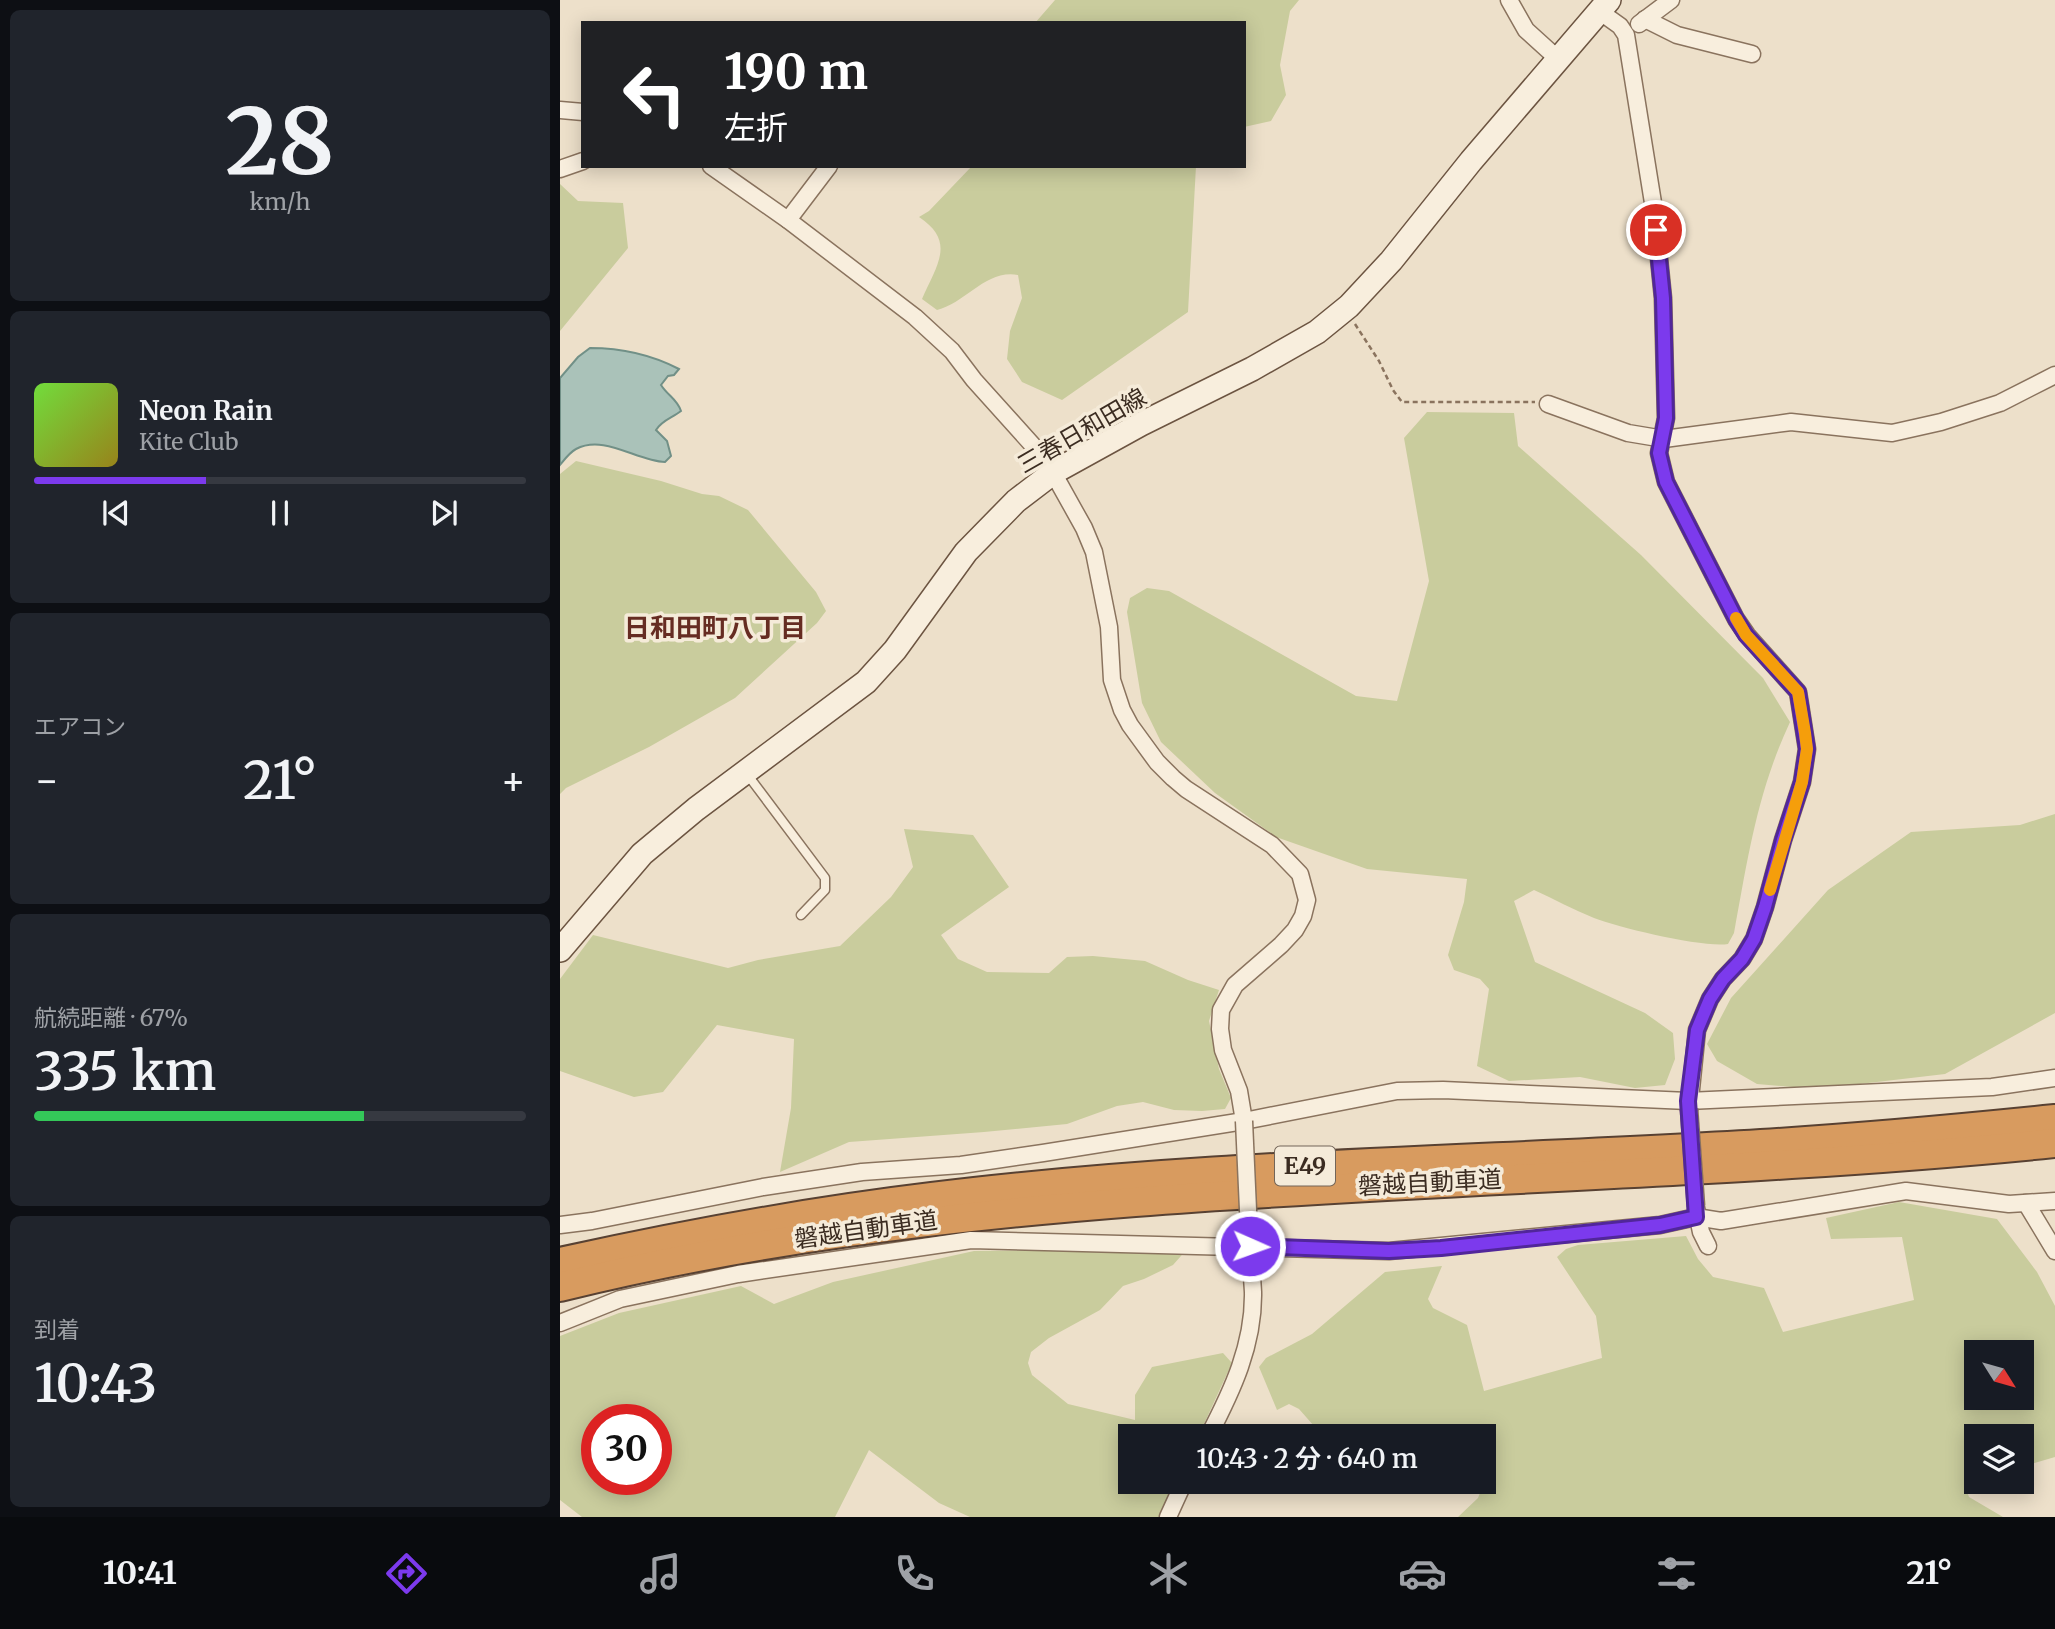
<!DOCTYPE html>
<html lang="ja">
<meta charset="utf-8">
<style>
:root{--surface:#171b24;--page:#20242c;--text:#f1f3f6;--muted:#9ea1a6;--line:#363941;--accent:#7c3aed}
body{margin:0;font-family:Merriweather,"Noto Sans JP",serif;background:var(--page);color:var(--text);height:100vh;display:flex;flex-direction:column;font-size:26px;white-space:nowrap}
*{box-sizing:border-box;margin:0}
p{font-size:23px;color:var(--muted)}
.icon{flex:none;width:38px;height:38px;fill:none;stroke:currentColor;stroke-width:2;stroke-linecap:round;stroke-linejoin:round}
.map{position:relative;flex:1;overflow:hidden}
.sheet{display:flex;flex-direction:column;gap:10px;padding:10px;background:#0d0f14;width:560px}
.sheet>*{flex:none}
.hud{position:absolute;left:21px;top:21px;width:665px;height:147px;border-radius:0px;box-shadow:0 4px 18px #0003;background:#202124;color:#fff;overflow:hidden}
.needle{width:46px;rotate:127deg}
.buttons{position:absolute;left:1404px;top:1340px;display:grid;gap:14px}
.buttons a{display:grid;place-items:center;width:70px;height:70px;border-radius:0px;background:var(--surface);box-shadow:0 4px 18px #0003;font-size:35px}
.speed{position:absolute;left:21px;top:1404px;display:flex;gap:14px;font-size:35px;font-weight:700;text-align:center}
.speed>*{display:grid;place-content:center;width:91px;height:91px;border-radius:50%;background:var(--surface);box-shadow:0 4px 18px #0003;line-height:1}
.speed .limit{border:10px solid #d22;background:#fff;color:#111}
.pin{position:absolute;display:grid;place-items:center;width:60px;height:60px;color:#fff;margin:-30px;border:4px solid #fff;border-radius:50%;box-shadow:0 2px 7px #0007}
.me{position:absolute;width:77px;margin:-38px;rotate:92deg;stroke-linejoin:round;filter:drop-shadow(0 0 5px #0008)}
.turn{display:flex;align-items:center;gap:24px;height:147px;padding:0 28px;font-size:32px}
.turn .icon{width:91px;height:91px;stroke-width:2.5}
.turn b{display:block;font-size:49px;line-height:60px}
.big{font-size:52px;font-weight:600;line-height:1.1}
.sheet .tile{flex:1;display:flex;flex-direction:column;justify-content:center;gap:10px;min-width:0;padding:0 24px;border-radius:10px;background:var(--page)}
.sheet .dial{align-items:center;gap:0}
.dial b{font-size:91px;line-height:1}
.song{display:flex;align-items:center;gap:21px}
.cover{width:84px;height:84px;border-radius:10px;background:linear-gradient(135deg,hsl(100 70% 55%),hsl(50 70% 35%))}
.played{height:7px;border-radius:4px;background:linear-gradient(90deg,var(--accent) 35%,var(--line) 35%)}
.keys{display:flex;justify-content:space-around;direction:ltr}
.heat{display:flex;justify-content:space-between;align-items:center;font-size:38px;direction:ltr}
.charge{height:10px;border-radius:5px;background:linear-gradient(90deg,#34c759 67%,var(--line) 0)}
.trip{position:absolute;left:558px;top:1424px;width:378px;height:70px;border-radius:0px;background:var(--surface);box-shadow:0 4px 18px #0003;font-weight:600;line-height:70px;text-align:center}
.tabs{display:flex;height:112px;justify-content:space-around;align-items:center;background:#090b0e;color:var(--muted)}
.tabs .icon{width:49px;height:49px}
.tabs .selected{color:var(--accent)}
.tabs b{font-size:32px;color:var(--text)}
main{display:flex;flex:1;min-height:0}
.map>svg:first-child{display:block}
</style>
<main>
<section class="sheet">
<div class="tile dial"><b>28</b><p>km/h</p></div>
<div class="tile">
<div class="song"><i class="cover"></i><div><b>Neon Rain</b><p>Kite Club</p></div></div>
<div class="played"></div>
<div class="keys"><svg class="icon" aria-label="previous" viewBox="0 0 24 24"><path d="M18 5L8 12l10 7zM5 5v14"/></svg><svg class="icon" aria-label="pause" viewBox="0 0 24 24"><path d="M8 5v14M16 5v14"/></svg><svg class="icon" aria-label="next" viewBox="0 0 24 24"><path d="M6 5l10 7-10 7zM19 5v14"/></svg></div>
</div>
<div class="tile"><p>エアコン</p>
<div class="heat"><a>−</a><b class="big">21°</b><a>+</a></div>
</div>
<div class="tile"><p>航続距離 · 67%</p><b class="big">335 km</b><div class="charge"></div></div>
<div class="tile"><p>到着</p><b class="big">10:43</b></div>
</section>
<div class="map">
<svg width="1495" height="1517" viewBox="0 0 1495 1517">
<rect width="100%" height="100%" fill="#ede0ca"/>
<g fill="#c9cc9d" fill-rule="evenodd">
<path d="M495,0h244l-9,11 -10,54 6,30 -15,26 -27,6v-104h-209z"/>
<path d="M412,166h224l-8,146 -126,88 -40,-18 -15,-23 3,-28 12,-33 -4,-23c-32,-6 -52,28 -81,35l-15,-11c14,-33 35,-57 -3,-82l10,-6z"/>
<path d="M0,184l18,17 45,2 5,45 -68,83z"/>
<path d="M867,412l87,1 4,33 123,109 122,123 27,44c-33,71 -42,135 -56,211l-6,11c-24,4 -108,-16 -134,-26 -20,-8 -40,-19 -60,-28l-20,11 21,61 110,51 28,20 2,26 -10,26 -30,3 -55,-11 -71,4 -32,-15 12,-77 -9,-10 -26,-9 -6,-15 16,-53 3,-23 -100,-10 -91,-32 -61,-44 -54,-51 -19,-39 -15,-91 3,-14 17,-10 22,3 187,105 41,5 32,-120 -25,-143z"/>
<path d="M16,461l85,20 41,13 17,2 29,14 68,82 10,19 -9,12 -82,75 -86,49 -83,41 -6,6v-320z"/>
<path d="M1495,814v199l-110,61 -128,15 -60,-5 -40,-23 -10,-17 24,-46 97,-108 83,-58 109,-7z"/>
<path d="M344,829l69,6 36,52 -68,48 17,24 29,13 62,1 18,-16 26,-1 52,5 43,19 31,10 -10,31 10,48 12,29 -6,11 -23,2 -28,-1 -31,-8 -26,4 -50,18 -83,8 -135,10 -69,30 11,-64 3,-69 -77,-14 -54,67 -29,5 -74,-26v-92l33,-44 135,33 30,-8 82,-14 51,-49 22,-30z"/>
<path d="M1339,1202l98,17 40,53 18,34v151l-34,10v-30h-45v40l-11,9 4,11 34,20h-545l20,-19 9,-23 -3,-38h-151l-19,-11 -15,-17 -10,-5 -12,6 -18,-43 7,-9 46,-24 73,-62 57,-6 -14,33 5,9 34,17 17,66 118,-33 -6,-42 -39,-59 9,-8 12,-4 108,-9 12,23 15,18 51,11 19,44 131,-32 -12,-63 -71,2 -5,-21zM1416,1353h45v45h-45z"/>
<path d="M628,1248l-15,17 -29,14 -21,7 -23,24 -51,28 -18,14 -3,11 4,12 36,29 67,16v-25l17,-28 71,-14 9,10 -34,74h-68v45h48l-16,35h-192l-31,-14 -70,-53 -34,67h-253l-22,-17v-164l59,-23 122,-27 33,18 59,-22 141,-31zM37,1419h59v60h-59z"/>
</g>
<path fill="#aac2b9" stroke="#719087" stroke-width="2" d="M30,348c30,0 62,7 89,21l-5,6 -6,1 -7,9c7,11 16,14 20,26 -9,7 -19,9 -25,19l11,11 4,15 -6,6c-28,-1 -61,-28 -89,-13 -6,3 -12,11 -16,16v-87l18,-21z"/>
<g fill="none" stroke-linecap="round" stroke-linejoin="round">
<defs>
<path id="lane" d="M187,774l78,104v12l-24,25"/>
<g id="street">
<path d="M949,0l17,30 32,29"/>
<path d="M1039,11l21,15 6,9 28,174 9,89 3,120 -7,35 7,29 70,137 11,16 51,57 9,57 -5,33 -19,58 -18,67 -11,32 -12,20 -19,20 -13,20 -13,31 -8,79"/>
<path d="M1085,19l32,16 75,19"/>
<path d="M1079,24l32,-24"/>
<path d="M0,110l23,2"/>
<path d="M151,166l77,54 127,97 37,34 22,29 72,80 38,68 10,24 15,75 3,53 10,30 8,15 27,37 16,16 13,11 86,56 28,29 7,26 -4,16 -8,14 -14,15 -46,40 -14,25 -1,19 3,21 16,41 5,30"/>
<path d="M0,169l23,-8"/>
<path d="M228,220l41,-54"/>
<path d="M988,404l80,29 36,6 127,-17 101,11 49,-11 59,-19 55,-28"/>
<path d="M1466,1203l29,48"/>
<path d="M1136,1208l5,24 7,14"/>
<path d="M0,1225l32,-4 171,-34 99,-15 99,-7 82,-12 201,-32 153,-30 46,-1 245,11 304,-14 63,-9"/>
<path d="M0,1323l60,-24 118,-25 233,-34 418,11 271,-26 36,-8 25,4 185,-30 103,13 46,-3"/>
<path d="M648,1437c24,-46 46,-92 45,-145 -1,-18 -3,-36 -4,-54"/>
<path d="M608,1517l16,-35"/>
</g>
<path id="secondary" d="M0,950l82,-96 54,-45 170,-127 29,-32 71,-98 50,-51 38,-29 87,-48 111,-55 65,-37 32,-26 42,-45 80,-100 138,-161"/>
<g id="highway">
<path d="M0,1262c123,-27 247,-50 372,-65 275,-34 553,-36 829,-53 98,-6 196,-15 294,-25"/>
<path d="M0,1287c189,-47 382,-70 575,-85 306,-24 614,-28 920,-59"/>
</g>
</defs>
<use href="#lane" stroke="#8a735e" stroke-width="11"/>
<use href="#street" stroke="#8a735e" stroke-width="19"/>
<use href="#secondary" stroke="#6c5441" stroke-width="26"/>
<use href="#highway" stroke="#584132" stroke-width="32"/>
<path stroke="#8a735e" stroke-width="2.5" stroke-dasharray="5 3.5" stroke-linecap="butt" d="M795,324l24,37 14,29 9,12h133"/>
<use href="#lane" stroke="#f8eedd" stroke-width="8"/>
<use href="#street" stroke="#f8eedd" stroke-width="16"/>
<use href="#secondary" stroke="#f8eedd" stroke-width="23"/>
<use href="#highway" stroke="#d89b5f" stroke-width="28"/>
<defs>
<g id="street-bridge">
<path d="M1129,1109l7,97"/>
<path d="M684,1121l5,111"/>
</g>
</defs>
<use href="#street-bridge" stroke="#8a735e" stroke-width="19" stroke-linecap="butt"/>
<use href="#street-bridge" stroke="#f8eedd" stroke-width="16"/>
</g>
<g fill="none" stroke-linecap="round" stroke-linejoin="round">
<defs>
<path id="route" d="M690,1246l139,5 52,-3 219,-23 36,-8 -8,-116 9,-71 13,-31 13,-20 19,-20 12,-20 11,-32 18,-67 19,-58 5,-33 -9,-57 -52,-57 -10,-16 -70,-137 -7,-29 7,-35 -3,-120 -7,-68"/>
</defs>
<use href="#route" stroke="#51269a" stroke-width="18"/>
<use href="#route" stroke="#7c3aed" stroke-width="12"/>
<path stroke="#f59e0b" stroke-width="12" d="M1176,618l10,17 52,57 7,41 2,16 -5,33 -32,108"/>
</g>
<g text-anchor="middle" stroke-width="7" stroke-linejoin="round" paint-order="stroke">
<rect fill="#f5ebd9" stroke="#736558" stroke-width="2" x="715" y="1146.5" width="60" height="39" rx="5"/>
<g font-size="23" font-weight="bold" fill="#3b2c21">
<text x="745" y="1174">E49</text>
</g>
<g font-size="24" fill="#3b2c21" stroke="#f5ebd9">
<text transform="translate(522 431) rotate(-30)" y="8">三春日和田線</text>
<text transform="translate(870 1183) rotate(-3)" y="8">磐越自動車道</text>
<text transform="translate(306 1230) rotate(-8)" y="8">磐越自動車道</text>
</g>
<g font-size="26" font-weight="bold" fill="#662c22" stroke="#f5ebd9">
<text x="155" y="637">日和田町八丁目</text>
</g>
</g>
</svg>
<div class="buttons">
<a><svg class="needle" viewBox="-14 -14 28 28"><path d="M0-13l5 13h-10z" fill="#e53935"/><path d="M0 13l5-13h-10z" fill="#9ea1a6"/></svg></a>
<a><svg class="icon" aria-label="layers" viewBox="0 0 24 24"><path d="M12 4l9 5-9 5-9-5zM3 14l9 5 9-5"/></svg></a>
</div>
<div class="speed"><div class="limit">30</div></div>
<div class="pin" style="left:1096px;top:230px;background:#d93025"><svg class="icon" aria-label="arrive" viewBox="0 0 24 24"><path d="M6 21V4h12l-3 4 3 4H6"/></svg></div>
<svg class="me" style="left:690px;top:1246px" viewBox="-20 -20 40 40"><circle r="17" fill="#7c3aed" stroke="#fff" stroke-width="3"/><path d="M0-11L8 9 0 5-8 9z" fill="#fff"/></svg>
<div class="trip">10:43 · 2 分 · 640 m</div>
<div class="hud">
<div class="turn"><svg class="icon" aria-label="left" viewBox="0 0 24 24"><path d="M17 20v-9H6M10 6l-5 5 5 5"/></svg><div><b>190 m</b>左折</div></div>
</div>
</div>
</main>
<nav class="tabs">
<b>10:41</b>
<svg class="icon selected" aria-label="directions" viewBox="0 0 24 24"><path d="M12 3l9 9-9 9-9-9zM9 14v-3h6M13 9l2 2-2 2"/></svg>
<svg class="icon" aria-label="music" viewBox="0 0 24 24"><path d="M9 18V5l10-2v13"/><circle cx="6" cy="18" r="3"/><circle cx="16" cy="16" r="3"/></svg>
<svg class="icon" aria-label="phone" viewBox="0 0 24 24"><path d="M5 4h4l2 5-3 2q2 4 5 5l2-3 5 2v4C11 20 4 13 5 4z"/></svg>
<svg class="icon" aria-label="climate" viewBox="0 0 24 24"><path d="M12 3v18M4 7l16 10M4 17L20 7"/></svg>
<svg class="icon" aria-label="car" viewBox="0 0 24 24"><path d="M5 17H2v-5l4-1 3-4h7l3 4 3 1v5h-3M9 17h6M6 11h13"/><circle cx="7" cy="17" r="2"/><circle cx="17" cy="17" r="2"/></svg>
<svg class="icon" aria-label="filters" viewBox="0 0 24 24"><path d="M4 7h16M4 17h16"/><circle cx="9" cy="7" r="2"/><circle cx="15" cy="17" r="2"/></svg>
<b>21°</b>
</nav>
